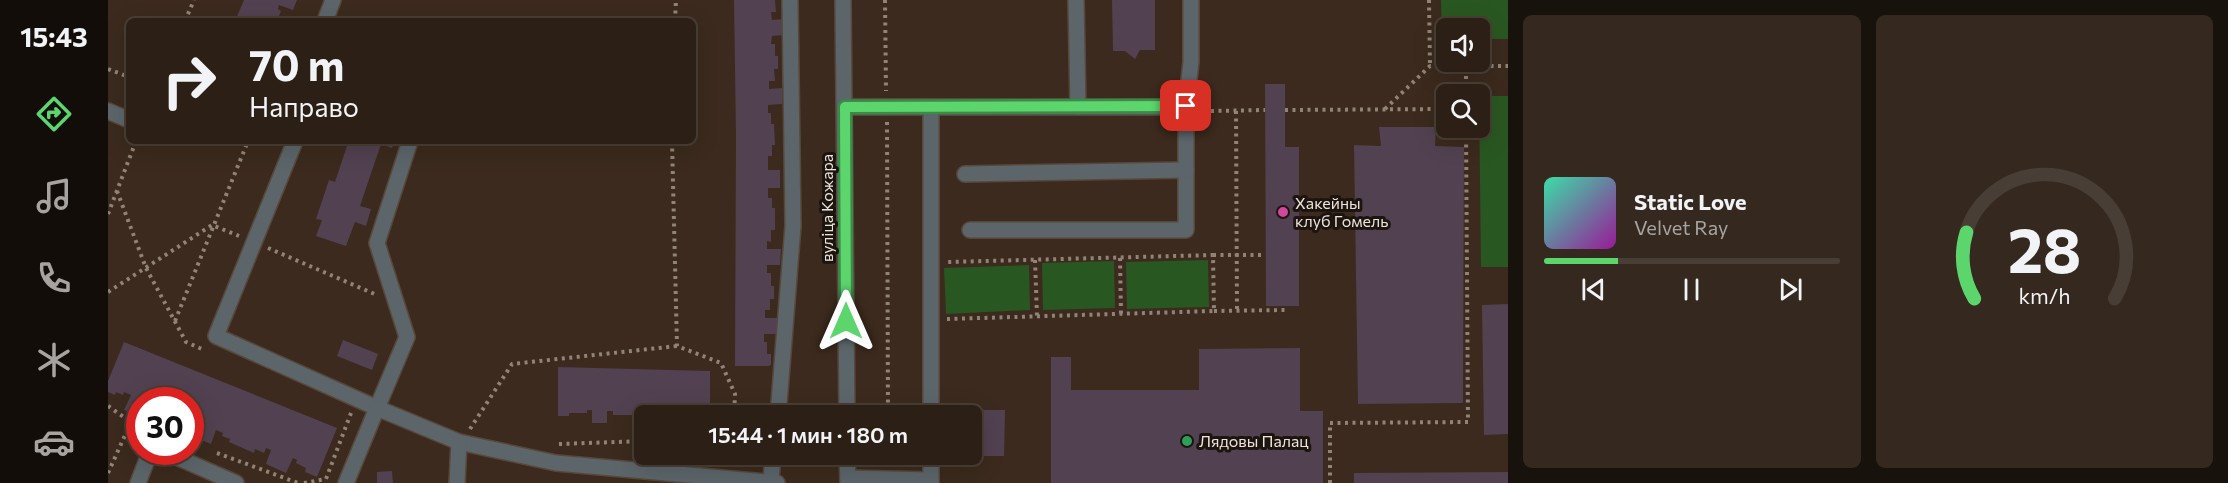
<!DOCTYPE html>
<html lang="ru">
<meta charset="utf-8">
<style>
:root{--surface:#2c2016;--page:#34281f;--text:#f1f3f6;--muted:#a6a3a1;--line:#483e35;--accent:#5cd56d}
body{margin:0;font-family:Commissioner,sans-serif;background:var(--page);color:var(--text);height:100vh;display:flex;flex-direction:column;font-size:22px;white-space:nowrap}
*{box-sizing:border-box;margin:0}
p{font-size:20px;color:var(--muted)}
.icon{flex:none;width:33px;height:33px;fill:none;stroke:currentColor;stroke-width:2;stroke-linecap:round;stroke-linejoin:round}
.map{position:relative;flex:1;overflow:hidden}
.sheet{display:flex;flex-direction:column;gap:15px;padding:15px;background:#18120c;width:720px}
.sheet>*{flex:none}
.hud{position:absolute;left:18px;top:18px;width:570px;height:126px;border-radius:9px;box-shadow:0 6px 24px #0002,0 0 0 2px var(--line);background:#2c2016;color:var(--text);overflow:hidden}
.buttons{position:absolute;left:1328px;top:18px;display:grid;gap:12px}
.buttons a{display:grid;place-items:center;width:54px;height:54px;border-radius:9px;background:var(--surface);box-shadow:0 6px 24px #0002,0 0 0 2px var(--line);font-size:30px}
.speed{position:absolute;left:18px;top:387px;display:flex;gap:12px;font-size:30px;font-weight:700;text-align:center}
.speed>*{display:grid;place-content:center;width:78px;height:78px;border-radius:50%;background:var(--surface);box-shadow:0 6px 24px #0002,0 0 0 2px var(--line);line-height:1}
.speed .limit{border:9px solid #d22;background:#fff;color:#111}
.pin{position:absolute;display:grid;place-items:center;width:51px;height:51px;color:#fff;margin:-26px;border-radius:12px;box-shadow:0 3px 9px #0006}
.me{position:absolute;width:66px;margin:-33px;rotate:0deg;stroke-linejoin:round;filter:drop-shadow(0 0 4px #0008)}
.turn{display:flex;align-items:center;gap:21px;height:126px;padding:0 24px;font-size:27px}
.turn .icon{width:78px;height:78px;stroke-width:2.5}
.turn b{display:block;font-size:42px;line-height:51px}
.sheet .card{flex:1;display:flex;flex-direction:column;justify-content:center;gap:9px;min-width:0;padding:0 21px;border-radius:9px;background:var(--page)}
.sheet .dial{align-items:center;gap:0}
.dial svg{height:156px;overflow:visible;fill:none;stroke:var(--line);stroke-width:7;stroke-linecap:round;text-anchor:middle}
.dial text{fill:var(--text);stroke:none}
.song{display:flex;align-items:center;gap:18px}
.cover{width:72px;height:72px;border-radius:9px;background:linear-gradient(135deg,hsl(160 70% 55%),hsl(300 70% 35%))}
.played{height:6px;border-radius:3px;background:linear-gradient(90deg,var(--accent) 25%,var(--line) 25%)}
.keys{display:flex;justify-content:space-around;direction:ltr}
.sheet .tiles{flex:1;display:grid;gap:15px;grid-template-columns:repeat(2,1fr)}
.trip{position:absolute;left:526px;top:405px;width:348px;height:60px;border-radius:9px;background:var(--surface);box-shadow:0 6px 24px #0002,0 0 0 2px var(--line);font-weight:600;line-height:60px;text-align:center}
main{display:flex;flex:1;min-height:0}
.tabs{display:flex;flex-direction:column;width:108px;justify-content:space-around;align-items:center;background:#120d09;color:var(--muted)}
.tabs .icon{width:42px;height:42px}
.tabs .current{color:var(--accent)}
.tabs b{font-size:27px;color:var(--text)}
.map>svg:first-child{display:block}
</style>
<main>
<nav class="tabs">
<b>15:43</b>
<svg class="icon current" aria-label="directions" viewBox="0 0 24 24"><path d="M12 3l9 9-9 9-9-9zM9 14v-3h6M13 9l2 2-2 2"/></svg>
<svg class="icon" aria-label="music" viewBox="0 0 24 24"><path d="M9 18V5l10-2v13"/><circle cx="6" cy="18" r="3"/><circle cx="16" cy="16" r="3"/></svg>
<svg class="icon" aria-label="phone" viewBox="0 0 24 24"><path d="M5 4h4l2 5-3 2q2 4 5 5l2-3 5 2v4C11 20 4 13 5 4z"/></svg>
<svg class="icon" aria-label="climate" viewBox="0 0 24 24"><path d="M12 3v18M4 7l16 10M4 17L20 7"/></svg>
<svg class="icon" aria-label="car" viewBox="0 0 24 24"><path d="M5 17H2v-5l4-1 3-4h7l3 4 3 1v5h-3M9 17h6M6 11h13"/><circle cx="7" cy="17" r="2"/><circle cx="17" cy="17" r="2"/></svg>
</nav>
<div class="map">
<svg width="1400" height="483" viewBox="0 0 1400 483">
<rect width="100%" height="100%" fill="#3b2a1d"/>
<g fill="#295721">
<path d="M1333,0h67v39h-29v-11h-33v12h-4z"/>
<path d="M1371,96h29v171h-27z"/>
<path d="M1100,260l1,47 -82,2 -1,-47z"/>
<path d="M1006,261l1,47 -72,2 -1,-47z"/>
<path d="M921,265l1,45 -84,4 -2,-46z"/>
</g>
<g fill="#524150">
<path d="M136,0h53l-4,10 -14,-5 -1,4 3,2 -3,7 3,1 -1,2h-45z"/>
<path d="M626,0h41l1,12h-5l1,8 12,-1 1,16 -13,1 -1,8h4v12h3v13h-4l1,12h-6v8l13,-1v16l-14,1v8h3v11h3l1,21h-3v11h-4v14h12v18h-12v10h4v10h3v22h-4v12l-4,-1v8h14l-1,16h-13v8h4v13h3v13h-4v11h-5v8h13v16h-14v8h3v12h4v11l-3,1h-33l1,-230z"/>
<path d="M1004,0h43v50h-15l-5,9 -10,-8h-12z"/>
<path d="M1157,84h20v63h14v159h-33z"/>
<path d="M1271,127h57l-1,19 29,1 -1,256 -105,1 -4,-259 27,1z"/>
<path d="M235,141h52l-3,7 -11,-4 -21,62 11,3 -5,17 -11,-4 -9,24 -30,-10 6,-16 -6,-1 13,-39 6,2 13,-39z"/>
<path d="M1400,304v130l-24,1 -2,-130z"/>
<path d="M235,340l35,14 -6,16 -35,-14z"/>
<path d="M16,342l213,86 -20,49 -12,-5 1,-4 -10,-5 1,-3 -4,-2 -7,15 -20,-9 5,-14 -5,-2 -2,5 -9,-4 -1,4 -25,-11 1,-3 -8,-3 1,-3 -7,-3 -5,14 -17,-7 6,-14 -5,-1 -1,3 -4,-1v-24h-50v16l-16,-6 7,-15 -7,-3 -1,3 -7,-3 -1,3 -7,-3v-11z"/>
<path d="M1192,348v63h23v72h-272v-126h20v33h128v-41z"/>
<path d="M450,367l152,4v45l-27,-2v-3h-7v5h-16v-4h-8v3h-39v-4h-6v12h-15v-13h-5v3h-18v3h-11z"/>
<path d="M855,410h42l-1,46h-32v-40h-10z"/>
<path d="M284,471l1,12h-16v-11z"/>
<path d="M1400,472v11h-154v-10z"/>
</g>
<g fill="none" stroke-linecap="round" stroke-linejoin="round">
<defs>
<g id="minor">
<path d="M735,0l4,416"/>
<path d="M968,0l2,107"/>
<path d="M217,21l8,-21"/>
<path d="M737,107h341v123h-216"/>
<path d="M823,107v309"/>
<path d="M1078,107l5,-45v-62"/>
<path d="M0,111l21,9"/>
<path d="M187,141l-79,195 161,72 30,-71 -30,-94 33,-102"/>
<path d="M857,174l221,-4"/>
<path d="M670,416l15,-190 -3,-226"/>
<path d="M57,452l71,31"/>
<path d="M739,454l1,29"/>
<path d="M823,454v29"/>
<path d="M740,478l83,2"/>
<path d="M663,481l2,-27"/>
<path d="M30,483l12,-31"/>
<path d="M238,483l31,-75 82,34 97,21 221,20"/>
<path d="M349,483l2,-41"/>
</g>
</defs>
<use href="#minor" stroke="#58483b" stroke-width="18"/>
<g stroke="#918378" stroke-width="4" stroke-dasharray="3 4.5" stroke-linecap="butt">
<path d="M777,0l1,91"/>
<path d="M1321,0l1,66"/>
<path d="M77,21l9,-21"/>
<path d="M567,21l1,-21"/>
<path d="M0,69l21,8"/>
<path d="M1358,94v-28h42"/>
<path d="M1277,109l45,-43h36"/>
<path d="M1177,110l161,-1"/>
<path d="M1103,111l54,-1"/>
<path d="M1128,111l1,200"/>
<path d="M779,122l1,294"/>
<path d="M564,141l5,205 44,17 14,31 -1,22"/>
<path d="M9,191l29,77 40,74 18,8"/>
<path d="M0,214l28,-73"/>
<path d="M160,248l109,47"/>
<path d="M1105,255h50"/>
<path d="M1012,258l1,56"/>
<path d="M927,260l2,56"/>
<path d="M0,292l104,-67 27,11"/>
<path d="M1106,311l72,-1"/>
<path d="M839,319l267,-8 -1,-56 -266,7"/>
<path d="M67,321l73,-180"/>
<path d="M0,406l23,16"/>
<path d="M362,429l42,-65 165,-18"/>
<path d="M451,444l86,-3"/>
<path d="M109,453l81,30"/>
<path d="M780,454l1,10"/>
<path d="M0,473l23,-51 9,3"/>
<path d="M196,483l22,-4 25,-66"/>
<path d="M1222,483v-60l138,-1 -2,-294"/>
</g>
<use href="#minor" stroke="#5b656a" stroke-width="15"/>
</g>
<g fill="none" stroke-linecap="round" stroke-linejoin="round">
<defs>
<path id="route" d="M738,321l-1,-214 341,-1"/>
</defs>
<use href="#route" stroke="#3c8a47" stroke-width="15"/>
<use href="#route" stroke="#5cd56d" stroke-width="10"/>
</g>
<circle fill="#d1479c" stroke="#1c150f" stroke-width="2" cx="1175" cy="212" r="6"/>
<circle fill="#2e9e5b" stroke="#1c150f" stroke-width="2" cx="1079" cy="441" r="6"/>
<g text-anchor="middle" stroke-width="6" stroke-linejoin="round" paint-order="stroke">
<g font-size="16" fill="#eee3db" stroke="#1c150f" text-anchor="start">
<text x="1187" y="209">Хакейны<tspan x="1187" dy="18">клуб Гомель</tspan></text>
<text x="1091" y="447">Лядовы Палац</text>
</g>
<g font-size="16" fill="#eee3db" stroke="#1c150f">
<text transform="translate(719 208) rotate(-90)" y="6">вуліца Кожара</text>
</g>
</g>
</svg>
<div class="buttons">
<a><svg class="icon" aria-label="sound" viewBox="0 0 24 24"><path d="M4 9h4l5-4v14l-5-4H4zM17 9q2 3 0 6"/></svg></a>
<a><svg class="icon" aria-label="search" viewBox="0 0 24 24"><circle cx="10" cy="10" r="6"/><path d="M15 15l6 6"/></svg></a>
</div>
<div class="speed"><div class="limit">30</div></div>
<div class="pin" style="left:1078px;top:106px;background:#d93025"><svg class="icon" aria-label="arrive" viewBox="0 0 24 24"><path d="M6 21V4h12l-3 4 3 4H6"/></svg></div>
<svg class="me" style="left:738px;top:321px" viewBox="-20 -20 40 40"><path d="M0-17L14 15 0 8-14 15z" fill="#5cd56d" stroke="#fff" stroke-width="4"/></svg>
<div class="trip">15:44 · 1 мин · 180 m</div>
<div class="hud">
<div class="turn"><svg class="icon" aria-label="right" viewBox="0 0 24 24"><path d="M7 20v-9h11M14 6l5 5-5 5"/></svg><div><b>70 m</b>Направо</div></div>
</div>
</div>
<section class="sheet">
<div class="tiles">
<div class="card">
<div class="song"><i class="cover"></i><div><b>Static Love</b><p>Velvet Ray</p></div></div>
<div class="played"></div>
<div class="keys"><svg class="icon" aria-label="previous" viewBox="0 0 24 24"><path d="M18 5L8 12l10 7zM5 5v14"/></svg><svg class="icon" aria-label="pause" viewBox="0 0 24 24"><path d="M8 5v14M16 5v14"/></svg><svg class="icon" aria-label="next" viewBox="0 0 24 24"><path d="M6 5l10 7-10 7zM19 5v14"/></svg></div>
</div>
<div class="card dial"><svg viewBox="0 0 100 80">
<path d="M14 69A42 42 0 1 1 86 69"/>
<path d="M14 69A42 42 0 0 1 10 35" stroke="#5cd56d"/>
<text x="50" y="56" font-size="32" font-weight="700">28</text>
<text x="50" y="72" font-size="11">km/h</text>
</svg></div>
</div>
</section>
</main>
